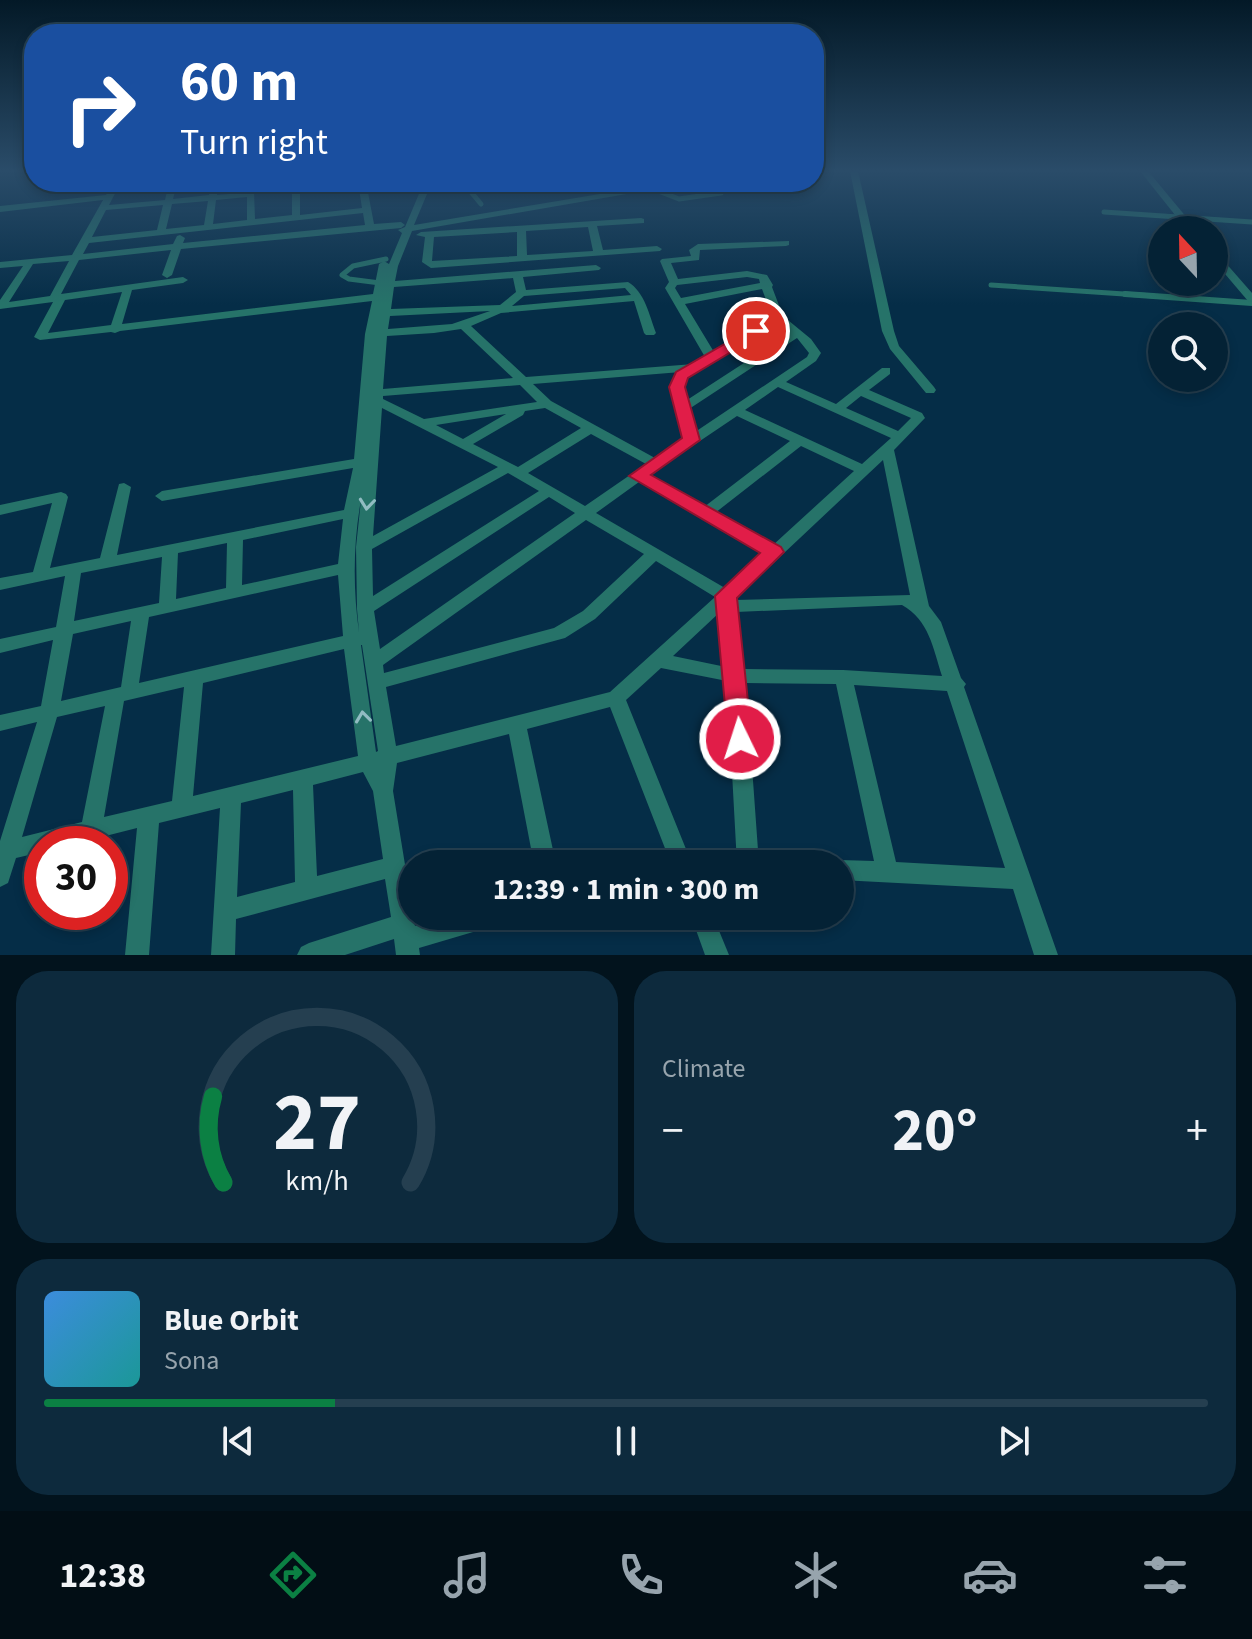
<!DOCTYPE html>
<meta charset="utf-8">
<style>
:root{--surface:#042235;--page:#0d2a3d;--text:#f1f3f6;--muted:#97a4ad;--line:#253f50;--accent:#0b8043}
body{margin:0;font-family:"Source Sans 3",sans-serif;background:var(--page);color:var(--text);height:100vh;display:flex;flex-direction:column;font-size:30px;white-space:nowrap}
*{box-sizing:border-box;margin:0}
p{font-size:26px;color:var(--muted)}
.icon{flex:none;width:44px;height:44px;fill:none;stroke:currentColor;stroke-width:2;stroke-linecap:round;stroke-linejoin:round}
.map{position:relative;height:955px;overflow:hidden}
.drawer{display:flex;flex-direction:column;gap:16px;padding:16px;background:#02131d;flex:1}
.drawer>*{flex:none}
.hud{position:absolute;left:24px;top:24px;width:800px;height:168px;border-radius:32px;box-shadow:0 4px 12px #0003,0 0 0 2px var(--line);background:#1a4fa0;color:#fff;overflow:hidden}
.needle{width:52px;rotate:338deg}
.controls{position:absolute;left:1148px;top:216px;display:grid;gap:16px}
.controls a{display:grid;place-items:center;width:80px;height:80px;border-radius:50%;background:var(--surface);box-shadow:0 4px 12px #0003,0 0 0 2px var(--line);font-size:40px}
.speed{position:absolute;left:24px;top:826px;display:flex;gap:16px;font-size:40px;font-weight:700;text-align:center}
.speed>*{display:grid;place-content:center;width:104px;height:104px;border-radius:50%;background:var(--surface);box-shadow:0 4px 12px #0003,0 0 0 2px var(--line);line-height:1}
.speed .limit{border:12px solid #d22;background:#fff;color:#111}
.pin{position:absolute;display:grid;place-items:center;width:68px;height:68px;color:#fff;margin:-34px;border:4px solid #fff;border-radius:50%;box-shadow:0 2px 8px #0007}
.me{position:absolute;width:88px;margin:-44px;rotate:356deg;stroke-linejoin:round;filter:drop-shadow(0 0 6px #0008)}
.turn{display:flex;align-items:center;gap:28px;height:168px;padding:0 24px;font-size:36px}
.turn .icon{width:104px;height:104px;stroke-width:2.5}
.turn b{display:block;font-size:56px;line-height:68px}
.big{font-size:60px;font-weight:700;line-height:1.1}
.drawer .card{flex:1;display:flex;flex-direction:column;justify-content:center;gap:12px;min-width:0;padding:0 28px;border-radius:32px;background:var(--page)}
.drawer .dial{align-items:center;gap:0}
.dial svg{height:208px;overflow:visible;fill:none;stroke:var(--line);stroke-width:7;stroke-linecap:round;text-anchor:middle}
.dial text{fill:var(--text);stroke:none}
.song{display:flex;align-items:center;gap:24px}
.cover{width:96px;height:96px;border-radius:12px;background:linear-gradient(135deg,hsl(210 70% 55%),hsl(180 70% 35%))}
.played{height:8px;border-radius:4px;background:linear-gradient(90deg,var(--accent) 25%,var(--line) 25%)}
.keys{display:flex;justify-content:space-around;direction:ltr}
.heat{display:flex;justify-content:space-between;align-items:center;font-size:44px;direction:ltr}
.drawer .tiles{flex:1;display:grid;gap:16px;grid-template-columns:1fr 1fr}
.card:last-child{grid-column:span 2}
.trip{position:absolute;left:398px;top:850px;width:456px;height:80px;border-radius:40px;background:var(--surface);box-shadow:0 4px 12px #0003,0 0 0 2px var(--line);font-weight:700;line-height:80px;text-align:center}
.tab-bar{display:flex;height:128px;justify-content:space-around;align-items:center;background:#020e15;color:var(--muted)}
.tab-bar .icon{width:56px;height:56px}
.tab-bar .selected{color:var(--accent)}
.tab-bar b{font-size:36px;color:var(--text)}
.map>svg:first-child{display:block}
</style>
<div class="map">
<svg width="1252" height="955" viewBox="0 0 1252 955">
<rect width="100%" height="100%" fill="#052d47"/>
<g fill="none" stroke-linecap="round" stroke-linejoin="round">
<g stroke="#267369" stroke-width="5">
<path d="M448,182h21"/>
<path d="M466,186l15,18"/>
<path d="M648,187l31,12 42,-6"/>
<path d="M1104,212l148,10"/>
<path d="M380,283l-31,-4 -7,-4 11,-9 33,-7"/>
<path d="M991,285l163,11"/>
</g>
<path stroke="#267369" stroke-width="6" d="M1125,294l127,9"/>
<g fill="#267369" fill-rule="evenodd">
<path d="M850,171h8l36,160 5,15 35,41 2,3 -2,3h-8l-36,-44 -8,-18z"/>
<path d="M1140,171h8l49,59h-10z"/>
<path d="M113,182h8l-12,23 56,-5 3,-13 4,-2 4,2 -3,12 36,-4 2,-13h8l-2,13 37,-3 1,27 37,-4v-31l2,-2h28l-22,4v29l62,-7 -4,-26h8l8,42 27,-2 4,3 -4,3 -220,21 -9,26 -5,3 -5,-3 9,-25 -92,10 -18,34 122,-17 5,3 -5,3 -51,7 -10,34 251,-30 6,-30 5,-3 5,3 13,-31 -4,-3 7,-3 19,-45h8l-3,7 46,-7h21l-69,12 -13,31 228,-38v-5h8l2,5 -8,4 -232,40 -14,35 -3,15 201,-16 5,3 -2,2 -76,7 3,13 102,-8c17,10 21,33 28,51l-2,2h-8l-2,-2 -10,-32 -133,12 -30,13 55,51 168,-13 11,-7 -40,-69 4,-6 -9,-21 2,-2 29,-3 -2,-6 9,-6 91,-3v4l-3,1 -86,4 -1,10 -28,3 7,16 69,-8 20,4 6,10 -1,2 11,29 28,23 10,14 -5,8 -30,21 50,22 46,-36h8v6l-21,16 53,23 3,5 -31,32 35,156 12,16 20,56 5,6 -2,3 94,268h-24l-21,-66 -173,-9v-16l-8,-1 8,-3 34,1 -38,-177 -90,-1 13,181h-22l-10,-183 -66,-13 -35,32 62,154h28l8,3 3,7h-63l4,-8 -58,-149 -83,22 29,135h-22l-25,-130 -112,29 -4,28 22,135 35,-10h51l-3,8 -8,3 -71,21 1,7h-24l-2,-16 -49,16h-48l4,-8 8,-4 82,-26 -6,-38 -149,40 -1,36h-24l9,-147 -61,15 -10,132h-24l12,-127 -63,16h-32v8l-26,6 -8,25 -8,4v-46l37,-119 -37,9v-16l41,-9 12,-66 -53,13v-14l56,-12 9,-51 -65,14v-12l33,-6 19,-69 -52,12v-10l61,-13 5,2 2,3 -18,71 50,-10 19,-74 5,-1 7,4 -14,68 227,-45 9,-42 -191,33 -7,-5 7,-5 192,-32 11,-125 7,-33 -252,30 -5,2 -4,-1 -71,8 -6,-3 19,-35 -53,7v-9l23,-34 -23,2v-6l72,-7 31,-55 -103,12v-6l106,-11zM247,197v23l-34,4 3,-24zM208,201l-4,24 -38,4 6,-25zM163,205l-6,25 -65,7 14,-27zM363,213l2,12 -182,18 2,-5 -5,-3 -3,1 -4,8 -90,10 6,-11zM69,261l-19,35 -41,6 24,-38zM747,277l12,2 1,4 -79,15 -6,-10 2,-3zM513,278l3,14 -16,13 -109,4 3,-22zM625,288l6,7 -119,11 12,-10zM762,289l10,27 -58,36 -29,-48zM122,292l-11,33 -63,8 17,-33zM490,311l-38,13 -64,5 2,-13zM777,322l13,11 -103,67 -4,-13 4,-9zM461,329l52,49 -130,11 4,-53 47,-3zM797,338l12,15 -2,4 -112,75 -6,-23zM681,372l-10,15 13,52 -29,19 -104,-57 -18,-17zM520,385l17,17 -113,17 -41,-20v-3zM778,387l113,51 -29,26 -117,-54zM861,396l50,22 -13,13 -52,-23zM382,408l116,59 -125,69zM545,408l36,20 -63,39 -45,-23 50,-29 2,-4zM506,414l-43,25 -27,-14zM737,416l53,25 -86,66 -56,-31zM591,434l55,30 -61,42 -57,-33zM801,446l53,25 -81,74 -58,-32zM883,460l27,135 -175,5v-1zM508,473l31,18 -166,105 -1,-47zM639,482l125,71 -39,35 -129,-75zM549,497l26,16 -195,136 -6,-38zM361,500l-5,47 1,62 2,23c-6,-43 -6,-88 2,-132zM343,519l-5,45 -96,21 1,-45zM586,520l58,34 -61,57 -29,17 -170,45 -1,-8zM227,543l-1,45 -50,11 2,-46zM162,557l-3,46 -85,18 7,-48zM656,561l59,36 -105,95 -214,54 -10,-59 179,-49 30,-19zM338,575l5,61 -204,47 10,-66zM902,605c27,15 31,43 40,71l-99,-6 -99,-1 -8,-57zM720,612l6,55 -53,-11zM131,621l-10,66 -60,14 12,-67zM362,645l16,106 -2,1 -15,-107zM344,649l14,107 -165,40 10,-113zM854,685l93,6 58,177 -109,-6zM184,687l-12,114 -68,16 20,-116zM105,706l-23,116 -60,15 35,-120zM363,772l10,19 10,68 -66,17 -4,-91zM293,790l2,92 -58,15 4,-94z"/>
<path d="M505,182c8,0 13,4 20,4 14,0 29,-4 43,-4l-47,9z"/>
<path d="M641,218l3,1v4l-47,3 6,24 54,-4 5,3 -2,2 -229,17 -9,-6 3,-25 -9,-2 5,-3zM588,227l5,24 -66,4 -1,-24zM517,232v24l-85,5 2,-24z"/>
<path d="M1214,252l3,1 35,40v9l-4,-1 -34,-40z"/>
<path d="M691,916h22l16,39h-24z"/>
</g>
</g>
<defs><path id="oneway-chevron" d="M-2-3.5L2.5 0L-2 3.5" fill="none" stroke-width="1.6" stroke-linecap="round" stroke-linejoin="round" transform="scale(2)"/></defs>
<g stroke="#91bcc2">
<use href="#oneway-chevron" transform="translate(367 504) rotate(96)"/>
<use href="#oneway-chevron" transform="translate(363 717) rotate(-97)"/>
</g>
<linearGradient id="sky" x2="0" y2="1"><stop stop-color="#031927"/><stop offset="0.56" stop-color="#2a4c69"/><stop offset="1" stop-color="#2a4c69" stop-opacity="0"/></linearGradient>
<rect width="1252" height="305" fill="url(#sky)"/>
<path fill="#e11d48" stroke="#92132f" stroke-width="2" d="M756,326l7,5 -2,3 -73,44 -3,9 15,53 -49,35 130,72 3,5 -47,46 15,141 -3,7 -9,3 -9,-3 -3,-7 -13,-143 45,-43 -131,-77 53,-38 -13,-51 7,-15z"/>
</svg>
<div class="controls">
<a><svg class="needle" viewBox="-14 -14 28 28"><path d="M0-13l5 13h-10z" fill="#e53935"/><path d="M0 13l5-13h-10z" fill="#97a4ad"/></svg></a>
<a><svg class="icon" aria-label="search" viewBox="0 0 24 24"><circle cx="10" cy="10" r="6"/><path d="M15 15l6 6"/></svg></a>
</div>
<div class="speed"><div class="limit">30</div></div>
<div class="pin" style="left:756px;top:331px;background:#d93025"><svg class="icon" aria-label="arrive" viewBox="0 0 24 24"><path d="M6 21V4h12l-3 4 3 4H6"/></svg></div>
<svg class="me" style="left:740px;top:739px" viewBox="-20 -20 40 40"><circle r="17" fill="#e11d48" stroke="#fff" stroke-width="3"/><path d="M0-11L8 9 0 5-8 9z" fill="#fff"/></svg>
<div class="trip">12:39 · 1 min · 300 m</div>
<div class="hud">
<div class="turn"><svg class="icon" aria-label="right" viewBox="0 0 24 24"><path d="M7 20v-9h11M14 6l5 5-5 5"/></svg><div><b>60 m</b>Turn right</div></div>
</div>
</div>
<section class="drawer">
<div class="tiles">
<div class="card dial"><svg viewBox="0 0 100 80">
<path d="M14 69A42 42 0 1 1 86 69"/>
<path d="M14 69A42 42 0 0 1 10 36" stroke="#0b8043"/>
<text x="50" y="56" font-size="32" font-weight="700">27</text>
<text x="50" y="72" font-size="11">km/h</text>
</svg></div>
<div class="card"><p>Climate</p>
<div class="heat"><a>−</a><b class="big">20°</b><a>+</a></div>
</div>
<div class="card">
<div class="song"><i class="cover"></i><div><b>Blue Orbit</b><p>Sona</p></div></div>
<div class="played"></div>
<div class="keys"><svg class="icon" aria-label="previous" viewBox="0 0 24 24"><path d="M18 5L8 12l10 7zM5 5v14"/></svg><svg class="icon" aria-label="pause" viewBox="0 0 24 24"><path d="M8 5v14M16 5v14"/></svg><svg class="icon" aria-label="next" viewBox="0 0 24 24"><path d="M6 5l10 7-10 7zM19 5v14"/></svg></div>
</div>
</div>
</section>
<nav class="tab-bar">
<b>12:38</b>
<svg class="icon selected" aria-label="directions" viewBox="0 0 24 24"><path d="M12 3l9 9-9 9-9-9zM9 14v-3h6M13 9l2 2-2 2"/></svg>
<svg class="icon" aria-label="music" viewBox="0 0 24 24"><path d="M9 18V5l10-2v13"/><circle cx="6" cy="18" r="3"/><circle cx="16" cy="16" r="3"/></svg>
<svg class="icon" aria-label="phone" viewBox="0 0 24 24"><path d="M5 4h4l2 5-3 2q2 4 5 5l2-3 5 2v4C11 20 4 13 5 4z"/></svg>
<svg class="icon" aria-label="climate" viewBox="0 0 24 24"><path d="M12 3v18M4 7l16 10M4 17L20 7"/></svg>
<svg class="icon" aria-label="car" viewBox="0 0 24 24"><path d="M5 17H2v-5l4-1 3-4h7l3 4 3 1v5h-3M9 17h6M6 11h13"/><circle cx="7" cy="17" r="2"/><circle cx="17" cy="17" r="2"/></svg>
<svg class="icon" aria-label="filters" viewBox="0 0 24 24"><path d="M4 7h16M4 17h16"/><circle cx="9" cy="7" r="2"/><circle cx="15" cy="17" r="2"/></svg>
</nav>
